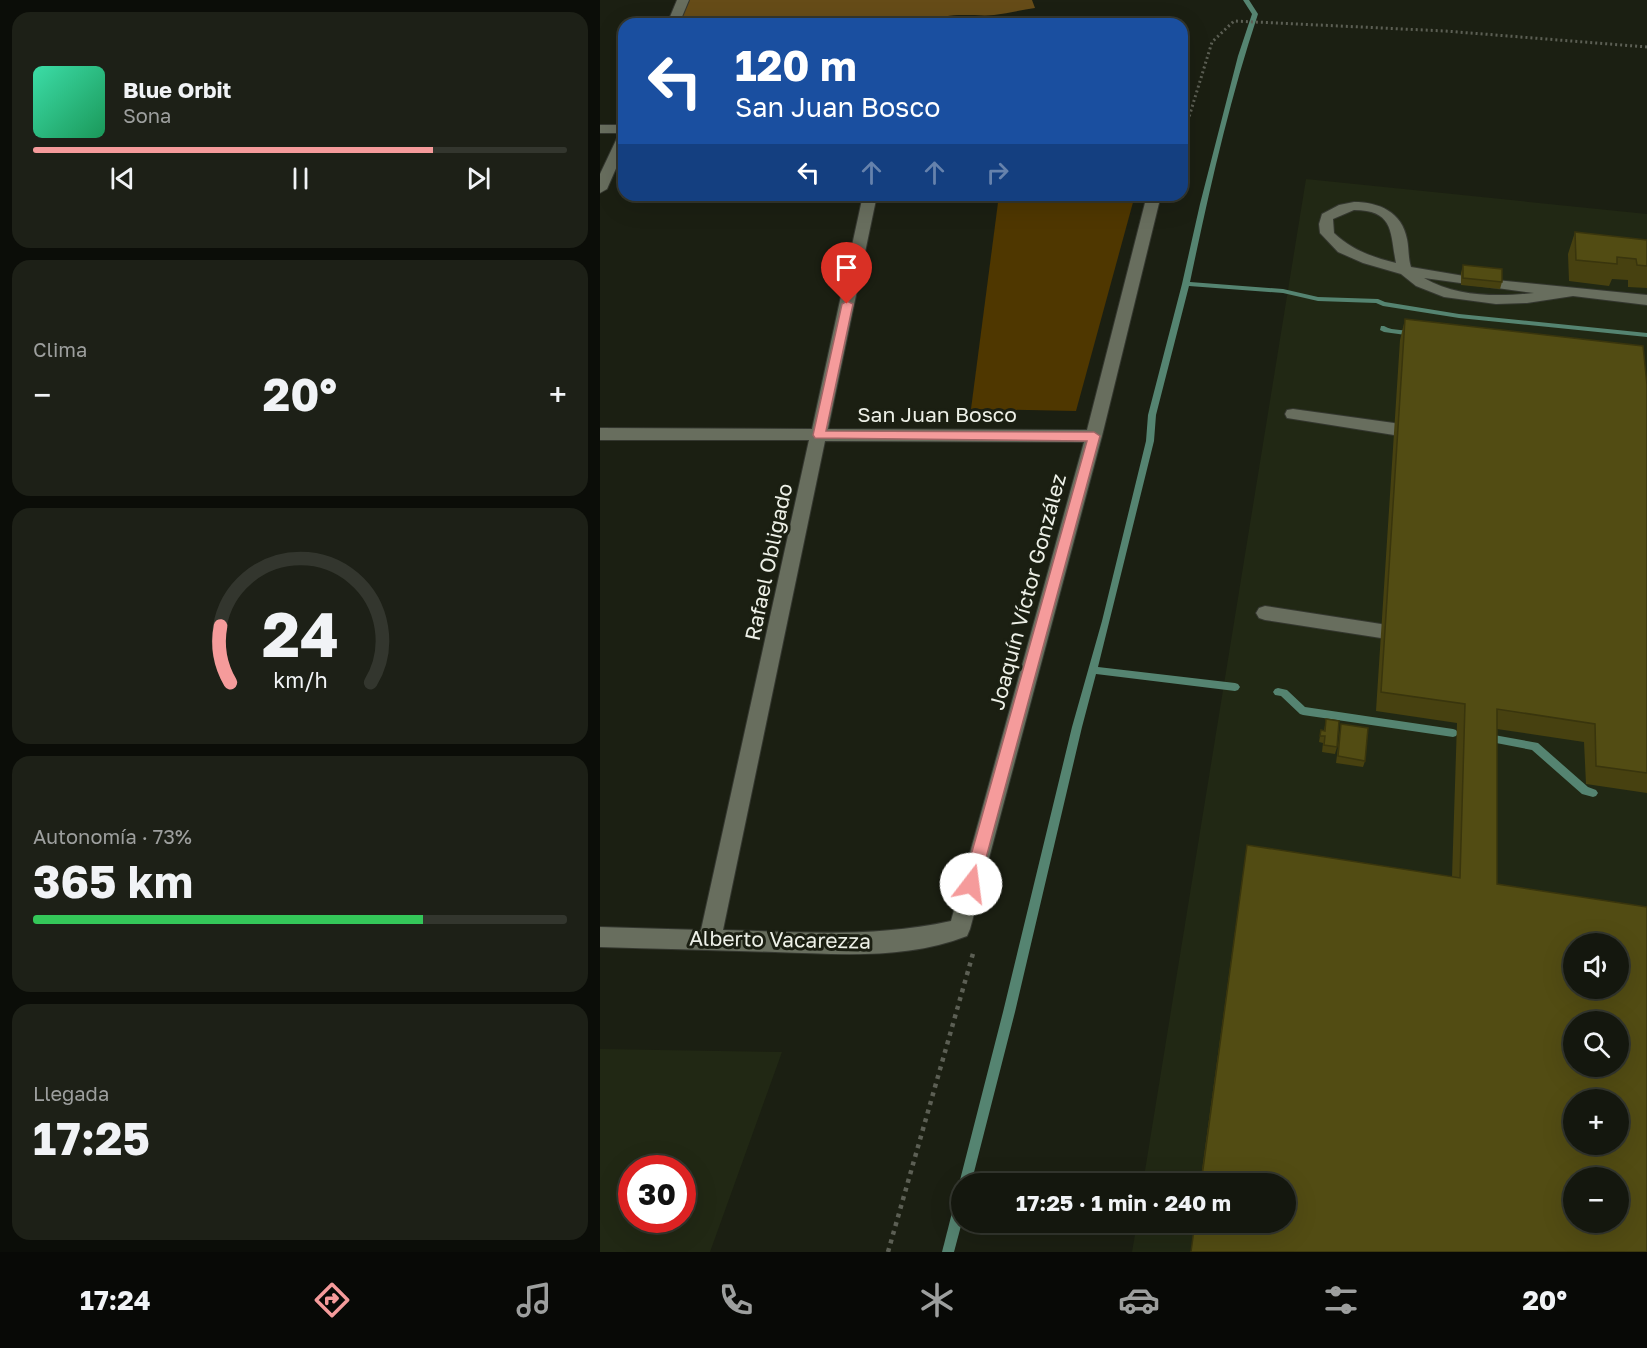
<!DOCTYPE html>
<html lang="es">
<meta charset="utf-8">
<style>
:root{--surface:#14170e;--page:#1d2017;--text:#f1f3f6;--muted:#9d9f9e;--line:#33362e;--accent:#f59b9b}
body{margin:0;font-family:"Golos Text",sans-serif;background:var(--page);color:var(--text);height:100vh;display:flex;flex-direction:column;font-size:22px;white-space:nowrap}
*{box-sizing:border-box;margin:0}
p{font-size:20px;color:var(--muted)}
.icon{flex:none;width:33px;height:33px;fill:none;stroke:currentColor;stroke-width:2;stroke-linecap:round;stroke-linejoin:round}
.map{position:relative;flex:1;overflow:hidden}
.panel{display:flex;flex-direction:column;gap:12px;padding:12px;background:#0b0d08;width:600px}
.panel>*{flex:none}
.guide{position:absolute;left:18px;top:18px;width:570px;height:183px;border-radius:18px;box-shadow:0 6px 24px #0002,0 0 0 2px var(--line);background:#1a4fa0;color:#fff;overflow:hidden}
.controls{position:absolute;left:963px;top:933px;display:grid;gap:12px}
.controls a{display:grid;place-items:center;width:66px;height:66px;border-radius:50%;background:var(--surface);box-shadow:0 6px 24px #0002,0 0 0 2px var(--line);font-size:30px}
.speed{position:absolute;left:18px;top:1155px;display:flex;gap:12px;font-size:30px;font-weight:700;text-align:center}
.speed>*{display:grid;place-content:center;width:78px;height:78px;border-radius:50%;background:var(--surface);box-shadow:0 6px 24px #0002,0 0 0 2px var(--line);line-height:1}
.speed .limit{border:9px solid #d22;background:#fff;color:#111}
.pin{position:absolute;display:grid;place-items:center;width:51px;height:51px;color:#fff;margin:-62px -26px;border-radius:50% 50% 50% 0;rotate:-45deg;box-shadow:0 0 6px #0007}
.pin .icon{rotate:45deg}
.me{position:absolute;width:66px;margin:-33px;rotate:15deg;stroke-linejoin:round;filter:drop-shadow(0 0 4px #0008)}
.turn{display:flex;align-items:center;gap:21px;height:126px;padding:0 18px;font-size:27px}
.turn .icon{width:78px;height:78px;stroke-width:2.5}
.turn b{display:block;font-size:42px;line-height:51px}
.lanes{display:flex;align-items:center;height:57px;padding:0 18px;background:#0003;justify-content:center;gap:30px;direction:ltr}
.lanes .off{opacity:.35}
.big{font-size:45px;font-weight:700;line-height:1.1}
.panel .card{flex:1;display:flex;flex-direction:column;justify-content:center;gap:9px;min-width:0;padding:0 21px;border-radius:18px;background:var(--page)}
.panel .dial{align-items:center;gap:0}
.dial svg{height:156px;overflow:visible;fill:none;stroke:var(--line);stroke-width:7;stroke-linecap:round;text-anchor:middle}
.dial text{fill:var(--text);stroke:none}
.song{display:flex;align-items:center;gap:18px}
.cover{width:72px;height:72px;border-radius:9px;background:linear-gradient(135deg,hsl(160 70% 55%),hsl(150 70% 35%))}
.played{height:6px;border-radius:3px;background:linear-gradient(90deg,var(--accent) 75%,var(--line) 75%)}
.keys{display:flex;justify-content:space-around;direction:ltr}
.heat{display:flex;justify-content:space-between;align-items:center;font-size:33px;direction:ltr}
.charge{height:9px;border-radius:4px;background:linear-gradient(90deg,#34c759 73%,var(--line) 0)}
.trip{position:absolute;left:351px;top:1173px;width:345px;height:60px;border-radius:30px;background:var(--surface);box-shadow:0 6px 24px #0002,0 0 0 2px var(--line);font-weight:700;line-height:60px;text-align:center}
.dock{display:flex;height:96px;justify-content:space-around;align-items:center;background:#080906;color:var(--muted)}
.dock .icon{width:42px;height:42px}
.dock .selected{color:var(--accent)}
.dock b{font-size:27px;color:var(--text)}
main{display:flex;flex:1;min-height:0}
.map>svg:first-child{display:block}
</style>
<main>
<section class="panel">
<div class="card">
<div class="song"><i class="cover"></i><div><b>Blue Orbit</b><p>Sona</p></div></div>
<div class="played"></div>
<div class="keys"><svg class="icon" aria-label="previous" viewBox="0 0 24 24"><path d="M18 5L8 12l10 7zM5 5v14"/></svg><svg class="icon" aria-label="pause" viewBox="0 0 24 24"><path d="M8 5v14M16 5v14"/></svg><svg class="icon" aria-label="next" viewBox="0 0 24 24"><path d="M6 5l10 7-10 7zM19 5v14"/></svg></div>
</div>
<div class="card"><p>Clima</p>
<div class="heat"><a>−</a><b class="big">20°</b><a>+</a></div>
</div>
<div class="card dial"><svg viewBox="0 0 100 80">
<path d="M14 69A42 42 0 1 1 86 69"/>
<path d="M14 69A42 42 0 0 1 9 40" stroke="#f59b9b"/>
<text x="50" y="56" font-size="32" font-weight="700">24</text>
<text x="50" y="72" font-size="11">km/h</text>
</svg></div>
<div class="card"><p>Autonomía · 73%</p><b class="big">365 km</b><div class="charge"></div></div>
<div class="card"><p>Llegada</p><b class="big">17:25</b></div>
</section>
<div class="map">
<svg width="1047" height="1252" viewBox="0 0 1047 1252">
<rect width="100%" height="100%" fill="#1b1f12"/>
<g fill="#212814" fill-rule="evenodd">
<path d="M706,179l341,35v1038h-515l5,-29 149,-1v-38l-143,-1zM974,944h44v44h-44zM974,1022h44v44h-44zM974,1100h44v44h-44zM974,1178h44v44h-44z"/>
<path d="M0,1049l182,3 -72,200h-110zM32,1168h50v52h-50z"/>
</g>
<path fill="#4f3700" d="M399,195h136l-59,216 -105,-2z"/>
<path fill="#664c18" d="M84,0h348l3,8c-13,2 -27,5 -41,7 -19,2 -50,-5 -64,9l-107,-4c-16,7 -32,6 -45,-4l-16,8h-87z"/>
<g fill="none" stroke-linecap="round" stroke-linejoin="round">
<g fill="#558471" fill-rule="evenodd">
<path d="M643,0h6l9,14c-29,87 -49,178 -68,268l93,7 35,8 60,2 7,3 74,12 188,19v4l-188,-19 -76,-12 -7,-3 -58,-2 -35,-8 -94,-7 -33,129 -2,26 -56,226 137,16 3,1 2,3 -2,3 -3,1 -139,-17 -14,53 -67,285 -44,172h-9v5l-3,-5 44,-172 69,-285 30,-106 44,-180 2,-26 34,-131 18,-80 38,-148 14,-42z"/>
<path d="M781,326h3c9,6 23,2 33,8l-4,2 -29,-4 -4,-2z"/>
<path d="M678,688l9,2 18,17 148,22 3,1 2,3 -2,3 -3,1 -150,-22 -3,-1 -19,-18 -6,-1 -2,-3 2,-3z"/>
<path d="M894,735l44,8 50,44 8,3 2,3 -2,3 -3,1 -11,-3 -50,-44 -41,-8 -2,-3 2,-3z"/>
<path d="M362,1191v31l-8,30h-12l14,-55 2,-4z"/>
</g>
<defs>
<g id="lane">
<path d="M754,202c25,0 48,10 53,37 2,9 1,19 4,28l65,11 171,17v10l-74,-9 -46,7 -31,1 -52,-7 -28,-11 -15,-12 -38,-11 -25,-11 -18,-19 -1,-9 3,-10 17,-9zM754,210c41,0 36,24 42,53 -24,-6 -44,-13 -62,-30l-1,-14zM824,278l110,15c-36,4 -77,4 -110,-15z"/>
<path d="M693,409l101,14 6,2 2,4 -2,4 -6,2 -107,-17 -2,-4 2,-4z"/>
<path d="M665,606l116,18 6,2 3,5 -3,5 -6,2 -116,-18 -6,-2 -3,-5 3,-5z"/>
</g>
<g id="street">
<path d="M77,0h12l-10,24h-12z"/>
<path d="M0,125h24v25l-17,39 -7,4v-19l18,-38 4,-3h-22z"/>
<path d="M263,195h14l-49,234 259,1 60,-235h14l-59,241 -132,493 -3,7c-61,24 -129,18 -192,16 -58,-2 -117,-3 -175,-5v-20l101,3 108,-490h-209v-12l212,1zM225,441l259,1 -133,479c-78,17 -150,11 -228,9z"/>
</g>
</defs>
<use href="#lane" stroke="#34372f" stroke-width="2"/>
<use href="#street" stroke="#34372f" stroke-width="2"/>
<path stroke="#5c5f54" stroke-width="3" stroke-dasharray="2 3" stroke-linecap="butt" d="M582,123l7,-6 23,-75 22,-21 211,10 202,16"/>
<path stroke="#5c5f54" stroke-width="4.5" stroke-dasharray="4 5" stroke-linecap="butt" d="M288,1252l86,-302"/>
<use href="#lane" fill="#686e5e" fill-rule="evenodd"/>
<use href="#street" fill="#686e5e" fill-rule="evenodd"/>
</g>
<g fill="#474110">
<path d="M975,232l72,8v48l-19,-1v-7l-16,-1 -3,7 -40,-5 -1,-27z"/>
<path d="M863,265l39,17 -2,7 -39,-4v-12z"/>
<path d="M805,319l242,66v408l-61,-9 -2,-42 -87,-13v155l150,368h-456l4,-30h91v-38h-86l47,-339 205,32 5,-154 -81,-12 24,-371z"/>
<path d="M726,719l11,28 -2,7 -13,-2 1,-9 -4,-1 2,-12 3,1z"/>
<path d="M741,724l24,37 -2,6 -27,-4 4,-32z"/>
</g>
<g fill="#524c13" stroke="#39350d" stroke-width="1.5" fill-rule="evenodd">
<path d="M975,232l72,8v26l-10,-1 -1,-6 -19,-2v7l-41,-4z"/>
<path d="M863,265l39,4v13l-39,-4z"/>
<path d="M805,319l238,27 4,39v388l-51,-7 -1,-42 -98,-15v175l150,23v345h-456l4,-30h91v-38h-85l46,-339 213,33 5,-174 -84,-12zM974,944h44v44h-44zM974,1022h44v44h-44zM974,1100h44v44h-44zM974,1178h44v44h-44z"/>
<path d="M726,719l13,2 -2,26 -13,-2 1,-9h-5l1,-6 4,1z"/>
<path d="M741,724l27,4 -3,33 -27,-5z"/>
</g>
<path fill="#f59b9b" stroke="#9f6565" stroke-width="1.5" d="M247,301l6,3 -27,127 268,1 6,4 -121,448 -2,5 -6,3 -5,-3 -3,-5 124,-443 -272,-3 -2,-3 29,-131z"/>
<g text-anchor="middle" stroke-width="6" stroke-linejoin="round" paint-order="stroke">
<g font-size="21" fill="#edf0e7" stroke="#1b1f12">
<text x="337" y="422">San Juan Bosco</text>
<text transform="translate(169 562) rotate(-78)" y="7">Rafael Obligado</text>
<text transform="translate(428 592) rotate(-75)" y="7">Joaquín Víctor González</text>
<text transform="translate(180 940) rotate(1)" y="7">Alberto Vacarezza</text>
</g>
</g>
</svg>
<div class="controls">
<a><svg class="icon" aria-label="sound" viewBox="0 0 24 24"><path d="M4 9h4l5-4v14l-5-4H4zM17 9q2 3 0 6"/></svg></a>
<a><svg class="icon" aria-label="search" viewBox="0 0 24 24"><circle cx="10" cy="10" r="6"/><path d="M15 15l6 6"/></svg></a>
<a>+</a>
<a>−</a>
</div>
<div class="speed"><div class="limit">30</div></div>
<div class="pin" style="left:247px;top:304px;background:#d93025"><svg class="icon" aria-label="arrive" viewBox="0 0 24 24"><path d="M6 21V4h12l-3 4 3 4H6"/></svg></div>
<svg class="me" style="left:371px;top:884px" viewBox="-20 -20 40 40"><circle r="19" fill="#fff"/><path d="M0-13L10 11 0 6-10 11z" fill="#f59b9b"/></svg>
<div class="trip">17:25 · 1 min · 240 m</div>
<div class="guide">
<div class="turn"><svg class="icon" aria-label="left" viewBox="0 0 24 24"><path d="M17 20v-9H6M10 6l-5 5 5 5"/></svg><div><b>120 m</b>San Juan Bosco</div></div>
<div class="lanes"><svg class="icon" aria-label="left" viewBox="0 0 24 24"><path d="M17 20v-9H6M10 6l-5 5 5 5"/></svg><svg class="icon off" aria-label="ahead" viewBox="0 0 24 24"><path d="M12 20V5M6 11l6-6 6 6"/></svg><svg class="icon off" aria-label="ahead" viewBox="0 0 24 24"><path d="M12 20V5M6 11l6-6 6 6"/></svg><svg class="icon off" aria-label="right" viewBox="0 0 24 24"><path d="M7 20v-9h11M14 6l5 5-5 5"/></svg></div>
</div>
</div>
</main>
<nav class="dock">
<b>17:24</b>
<svg class="icon selected" aria-label="directions" viewBox="0 0 24 24"><path d="M12 3l9 9-9 9-9-9zM9 14v-3h6M13 9l2 2-2 2"/></svg>
<svg class="icon" aria-label="music" viewBox="0 0 24 24"><path d="M9 18V5l10-2v13"/><circle cx="6" cy="18" r="3"/><circle cx="16" cy="16" r="3"/></svg>
<svg class="icon" aria-label="phone" viewBox="0 0 24 24"><path d="M5 4h4l2 5-3 2q2 4 5 5l2-3 5 2v4C11 20 4 13 5 4z"/></svg>
<svg class="icon" aria-label="climate" viewBox="0 0 24 24"><path d="M12 3v18M4 7l16 10M4 17L20 7"/></svg>
<svg class="icon" aria-label="car" viewBox="0 0 24 24"><path d="M5 17H2v-5l4-1 3-4h7l3 4 3 1v5h-3M9 17h6M6 11h13"/><circle cx="7" cy="17" r="2"/><circle cx="17" cy="17" r="2"/></svg>
<svg class="icon" aria-label="filters" viewBox="0 0 24 24"><path d="M4 7h16M4 17h16"/><circle cx="9" cy="7" r="2"/><circle cx="15" cy="17" r="2"/></svg>
<b>20°</b>
</nav>
